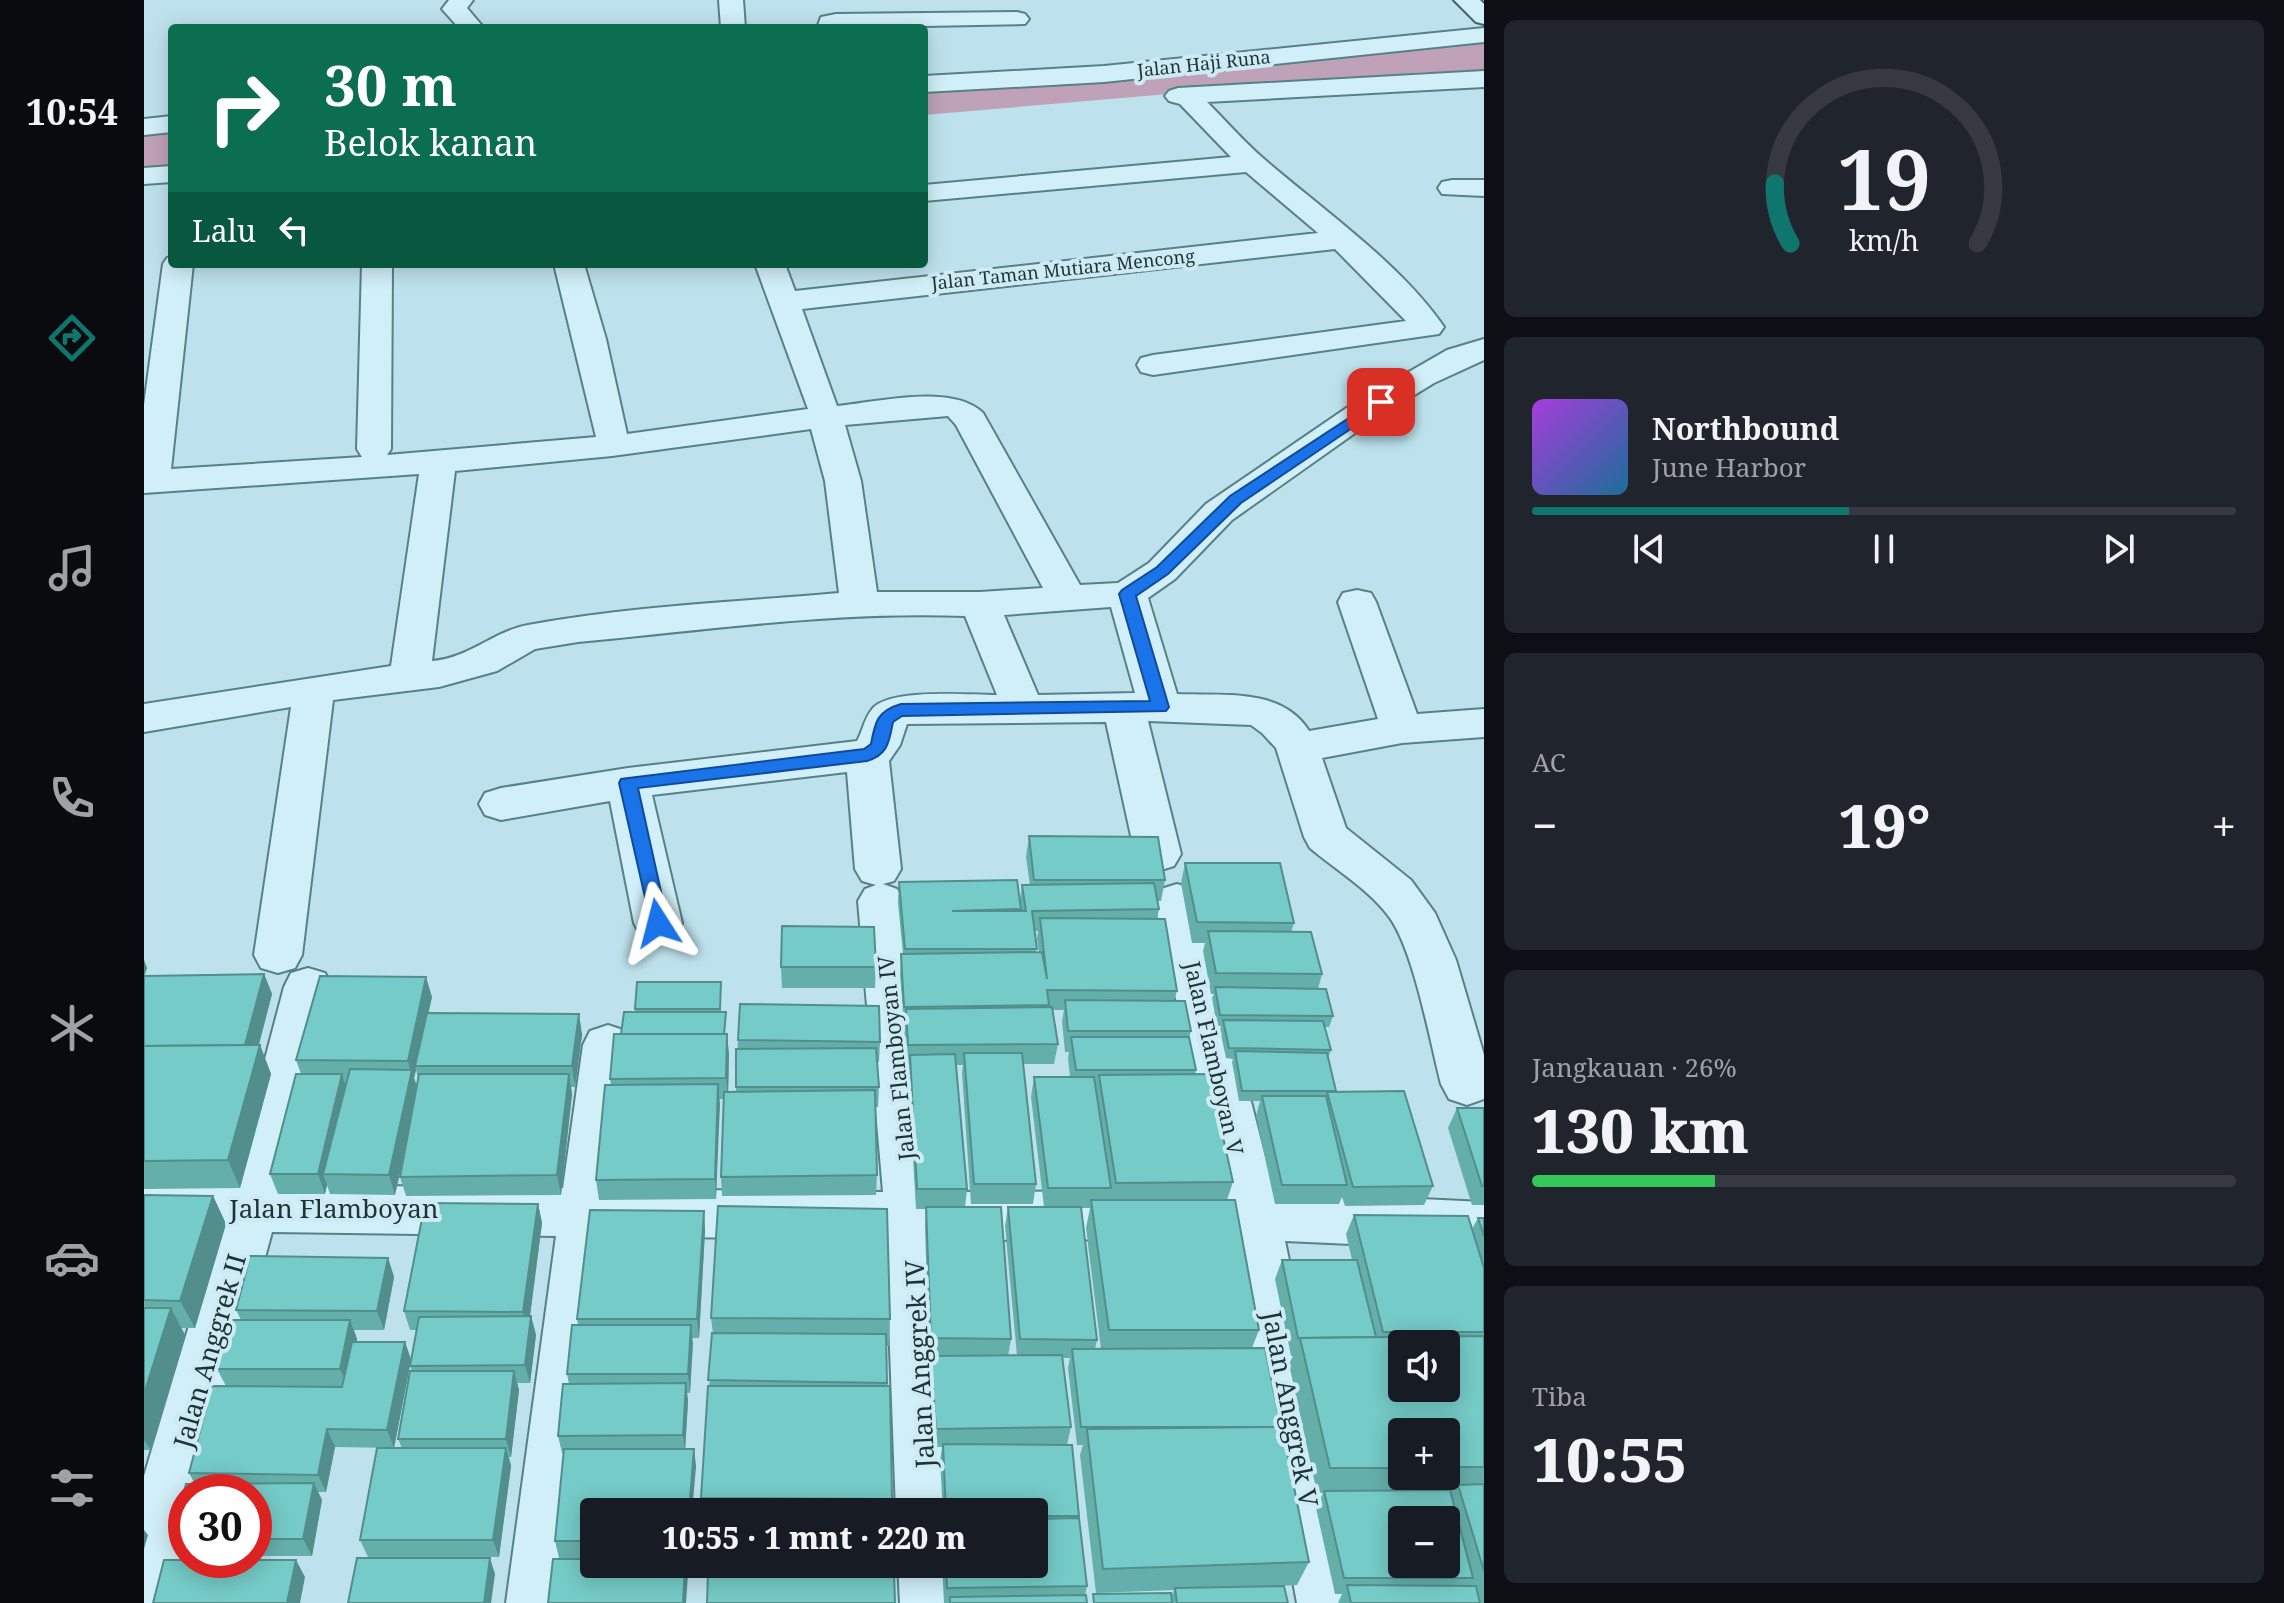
<!DOCTYPE html>
<html lang="id">
<meta charset="utf-8">
<style>
:root{--surface:#171b24;--page:#20242c;--text:#f1f3f6;--muted:#9ea1a6;--line:#363941;--accent:#0f766e}
body{margin:0;font-family:"Noto Serif",serif;background:var(--page);color:var(--text);height:100vh;display:flex;flex-direction:column;font-size:30px;white-space:nowrap}
*{box-sizing:border-box;margin:0}
p{font-size:26px;color:var(--muted)}
.icon{flex:none;width:44px;height:44px;fill:none;stroke:currentColor;stroke-width:2;stroke-linecap:round;stroke-linejoin:round}
.map{position:relative;flex:1;overflow:hidden}
.side{display:flex;flex-direction:column;gap:20px;padding:20px;background:#0d0f14;width:800px}
.side>*{flex:none}
.guide{position:absolute;left:24px;top:24px;width:760px;height:244px;border-radius:8px;box-shadow:0 4px 20px #0003;background:#0b6e4f;color:#fff;overflow:hidden}
.controls{position:absolute;left:1244px;top:1330px;display:grid;gap:16px}
.controls a{display:grid;place-items:center;width:72px;height:72px;border-radius:8px;background:var(--surface);box-shadow:0 4px 20px #0003;font-size:40px}
.speed{position:absolute;left:24px;top:1474px;display:flex;gap:16px;font-size:40px;font-weight:700;text-align:center}
.speed>*{display:grid;place-content:center;width:104px;height:104px;border-radius:50%;background:var(--surface);box-shadow:0 4px 20px #0003;line-height:1}
.speed .limit{border:12px solid #d22;background:#fff;color:#111}
.pin{position:absolute;display:grid;place-items:center;width:68px;height:68px;color:#fff;margin:-34px;border-radius:16px;box-shadow:0 4px 12px #0006}
.me{position:absolute;width:88px;margin:-44px;rotate:351deg;stroke-linejoin:round;filter:drop-shadow(0 0 6px #0008)}
.turn{display:flex;align-items:center;gap:28px;height:168px;padding:0 24px;font-size:36px}
.turn .icon{width:104px;height:104px;stroke-width:2.5}
.turn b{display:block;font-size:56px;line-height:68px}
.then{display:flex;align-items:center;height:76px;padding:0 24px;background:#0003;gap:16px;font-size:30px}
.big{font-size:60px;font-weight:800;line-height:1.1}
.side .tile{flex:1;display:flex;flex-direction:column;justify-content:center;gap:12px;min-width:0;padding:0 28px;border-radius:12px;background:var(--page)}
.side .dial{align-items:center;gap:0}
.dial svg{height:208px;overflow:visible;fill:none;stroke:var(--line);stroke-width:7;stroke-linecap:round;text-anchor:middle}
.dial text{fill:var(--text);stroke:none}
.song{display:flex;align-items:center;gap:24px}
.cover{width:96px;height:96px;border-radius:12px;background:linear-gradient(135deg,hsl(280 70% 55%),hsl(200 70% 35%))}
.played{height:8px;border-radius:4px;background:linear-gradient(90deg,var(--accent) 45%,var(--line) 45%)}
.keys{display:flex;justify-content:space-around;direction:ltr}
.heat{display:flex;justify-content:space-between;align-items:center;font-size:44px;direction:ltr}
.charge{height:12px;border-radius:6px;background:linear-gradient(90deg,#34c759 26%,var(--line) 0)}
.trip{position:absolute;left:436px;top:1498px;width:468px;height:80px;border-radius:8px;background:var(--surface);box-shadow:0 4px 20px #0003;font-weight:800;line-height:80px;text-align:center}
main{display:flex;flex:1;min-height:0}
.tab-bar{display:flex;flex-direction:column;width:144px;justify-content:space-around;align-items:center;background:#090b0e;color:var(--muted)}
.tab-bar .icon{width:56px;height:56px}
.tab-bar .active{color:var(--accent)}
.tab-bar b{font-size:36px;color:var(--text)}
.map>svg:first-child{display:block}
</style>
<main>
<nav class="tab-bar">
<b>10:54</b>
<svg class="icon active" aria-label="directions" viewBox="0 0 24 24"><path d="M12 3l9 9-9 9-9-9zM9 14v-3h6M13 9l2 2-2 2"/></svg>
<svg class="icon" aria-label="music" viewBox="0 0 24 24"><path d="M9 18V5l10-2v13"/><circle cx="6" cy="18" r="3"/><circle cx="16" cy="16" r="3"/></svg>
<svg class="icon" aria-label="phone" viewBox="0 0 24 24"><path d="M5 4h4l2 5-3 2q2 4 5 5l2-3 5 2v4C11 20 4 13 5 4z"/></svg>
<svg class="icon" aria-label="climate" viewBox="0 0 24 24"><path d="M12 3v18M4 7l16 10M4 17L20 7"/></svg>
<svg class="icon" aria-label="car" viewBox="0 0 24 24"><path d="M5 17H2v-5l4-1 3-4h7l3 4 3 1v5h-3M9 17h6M6 11h13"/><circle cx="7" cy="17" r="2"/><circle cx="17" cy="17" r="2"/></svg>
<svg class="icon" aria-label="filters" viewBox="0 0 24 24"><path d="M4 7h16M4 17h16"/><circle cx="9" cy="7" r="2"/><circle cx="15" cy="17" r="2"/></svg>
</nav>
<div class="map">
<svg width="1340" height="1603" viewBox="0 0 1340 1603">
<rect width="100%" height="100%" fill="#bee2ed"/>
<g fill="none" stroke-linecap="round" stroke-linejoin="round">
<g fill="#bfa2b8" fill-rule="evenodd">
<path d="M1282,42h58v30h-58l-502,43v-32z"/>
<path d="M28,132v34l-28,2v-34z"/>
</g>
<defs>
<g id="street">
<path d="M305,0h24l-6,8 17,20h-25l-17,-19z"/>
<path d="M575,0h24l2,28h-24z"/>
<path d="M873,12l8,2 4,5 -4,5 -208,4 4,-11 15,-3z"/>
<path d="M1340,28v14l-380,40 -180,10v-16l180,-10z"/>
<path d="M1340,71v16l-277,15c19,19 37,40 57,57 59,51 136,104 180,168l-5,7 -286,41 -12,-3 -4,-7 4,-7 12,-3 253,-34 -71,-72 -533,60 35,97c40,-4 116,-23 146,7l97,172 38,-2 31,-20 57,-59 142,-97 99,-57 37,-11v21l-50,23 -62,38 -140,99 -57,59 -27,19 29,96c44,2 105,-7 132,37l69,-12 -40,-117 5,-9 14,-3 14,3 5,9 41,112 67,-5v28l-82,6 -80,15 24,70 65,52 24,33 21,47 28,95v44l-17,6 -18,-6 -8,-15c-11,-43 -27,-132 -51,-166 -20,-28 -54,-48 -80,-70l-6,-11 -28,-89 -14,-15 -11,-8 -103,-4 33,133 -7,12 -16,5 -16,-5 -7,-12 -29,-132 -199,2 -7,21 -11,16 12,108 -7,12 -11,3 14,5 7,12 33,291 282,-1 -65,-290 7,-12 16,-5 16,5 7,12 74,291 210,10v48l-199,-9 76,362h-64l-68,-364 -288,1 17,272h-62l-10,-272 -274,-4 -42,367h-64l50,-367 -284,-4 -71,260h-15c0,40 -1,74 -17,111h-25v-127l73,-244 -73,-1v-48l88,1 52,-197 7,-14 17,-5 17,5 7,14 -46,198 277,3 20,-143 7,-14 18,-6 18,6 7,14 -16,144 266,3 -25,-291 7,-12 11,-4 -14,-4 -7,-12 -8,-97 -195,23 30,128 -7,13 -17,5 -17,-5 -7,-13 -24,-122 -109,19 -16,-5 -6,-11 6,-11 16,-5 127,-20 229,-27c6,-10 7,-23 16,-33 19,-20 97,-13 124,-13l-32,-79c-129,-5 -258,14 -387,26l-43,7 -38,22 -58,16 -106,13 -31,255 -7,13 -17,5 -17,-5 -7,-13 37,-248 -147,25v-28l247,-38 28,-192 -275,19v-88l19,-141 4,-6 5,-2v8h21l-22,205 191,-12 -5,-8 5,-185h30l-1,185 -4,6 209,-18 -42,-173h30l22,75 21,95 181,-25 -53,-145h30l10,27 523,-58 -72,-61 -322,29v-16l307,-28 -51,-53 -11,-3 -4,-5 4,-5 9,-3zM804,416l8,9 87,163 -63,4h-103l-16,-111 -16,-56zM667,429l14,52 14,112c-103,9 -209,13 -311,32 -34,6 -59,33 -96,36l23,-190 157,-15zM967,607l24,86 -97,2 -34,-80z"/>
<path d="M28,116v16l-28,3v-16z"/>
<path d="M28,166v16l-28,2v-16z"/>
<path d="M1308,180h32v16l-42,-2 -4,-6 4,-6z"/>
<path d="M754,1564h64l2,39h-64z"/>
</g>
<path id="secondary" d="M1310,0h26l4,4v20l-8,-2z"/>
</defs>
<use href="#street" stroke="#578285" stroke-width="4"/>
<use href="#secondary" stroke="#3b6567" stroke-width="4"/>
<use href="#street" fill="#d1eff8" fill-rule="evenodd"/>
<use href="#secondary" fill="#d1eff8" fill-rule="evenodd"/>
</g>
<g fill="#65afab" fill-rule="evenodd">
<path d="M885,836l136,44 -4,21h-3l1,8 -2,10 20,72 -3,10 17,30 -2,7 7,32 -1,4 38,108 -6,18 32,130 -7,18 57,214 -12,23 -44,2 35,16h-194l77,-6 3,-7 -78,3 -16,-138 3,-10h-6l-9,-77 2,-10h-8l9,69 -4,18 12,71v3l8,67 -2,9 2,8h-143l-2,-39h92v-52h-91l-3,-51 2,-14h-8l-5,-72 2,-19h8h-10l-4,-129 1,-18h-10l-8,-134 1,-10h-2l-7,-90 1,-21h2l-5,-51 1,-21 121,18 2,-15h8l-4,-28zM890,931h4l-1,8 2,13h-3zM909,1010h11l-2,11 3,31h4l-1,6 2,19h-36l-3,20 13,110h-36l-3,19 12,130h-9l3,-17 -46,-132 2,-18 -11,-124h7l-1,8 9,131h62l3,-20 -13,-120h31l4,-20zM937,1208h9l-4,20 15,121h-6l2,-9z"/>
<path d="M1041,863l109,60 -3,9 31,42 -4,15 15,27 -4,11h-4l6,23 -3,8 8,33 97,95 -9,19 -79,1 -3,-9 -3,7h-64l-19,-88 4,-15h-21l-7,-39 1,-3 -7,-1 -6,-28 1,-4h-4l-5,-28 2,-4h-3l-8,-43 2,-8h-13l-11,-60z"/>
<path d="M0,960l3,8 -3,8 120,-2 8,20 -13,51h1l11,29 -31,114 -96,1z"/>
<path d="M637,967h95l-1,21h-93z"/>
<path d="M577,982v30h5l-1,22 4,20 -1,38h8l2,-52 142,2 -1,20h-2l2,25 -1,20h-3l2,68 -1,20 -154,1 -1,-19 3,-78h-5l-3,100 -117,1 -3,-20 15,-95 -1,-6 11,-45 14,-22v-3z"/>
<path d="M288,997l-4,16 151,1 3,21 -7,52h-4l1,7 -11,101 -155,1 -6,-19 5,-28 -10,46 -65,-1 -3,-9 -2,9h-47l-8,-20 31,-100 -5,-14zM272,1070l2,8 -1,8 -3,-8z"/>
<path d="M1313,1108h27v97h-12l-24,-77z"/>
<path d="M0,1195l69,1 13,28 -31,104h-14l4,7 -34,115h-7z"/>
<path d="M394,1204l4,19 -12,93h1l5,19 -6,48h-13l2,7 -8,67h-2l2,9 -12,91h-131l-8,-17 42,-92 -4,-9 14,-68 -2,-5 7,-36h-7l-6,-19z"/>
<path d="M560,1211l1,20 -6,107h-7l-2,55h-3l1,8 -3,48h9l2,18 -102,45v46h-35l-4,-17 9,-88h-2l-4,-17 11,-52 -2,-10 11,-49 -1,-6z"/>
<path d="M1210,1215l118,14 6,-11h6v385h-146l4,-9h-7l-19,-86 7,-15h-6l-28,-129 4,-8h-2l-16,-77 7,-19h70l-6,-26zM1258,1432h44v44h-44z"/>
<path d="M106,1256l138,2 6,19 -10,53h-30l3,9v3h48l6,18 -17,88 -59,-1 -9,45h-8l4,8 -10,56h-58v-64h-68v65h-4l-11,-17 15,-56h9l-6,-11 23,-87h14l-9,-17 13,-49h11l-5,-10z"/>
<path d="M567,1318l179,1 -1,27h-3l6,153 -1,13h-189l-1,-14 12,-165z"/>
<path d="M566,1564h183l-1,9h-181z"/>
</g>
<g fill="#528e8b">
<path d="M0,960l3,8 -3,9z"/>
<path d="M120,974l8,20 -19,72 -8,-20z"/>
<path d="M282,977l6,20 -15,69h-2l1,4 -2,8 4,12 -23,105 -6,-20 22,-102 -3,-12z"/>
<path d="M435,1014l3,21 -7,52 -3,-21z"/>
<path d="M583,1034l2,20 -1,45 -2,-21z"/>
<path d="M116,1045l11,29 -31,114 -12,-28z"/>
<path d="M198,1074l6,20 -25,80 4,11 -2,9 -7,-20z"/>
<path d="M425,1074l3,20 -11,101 -4,-20z"/>
<path d="M574,1084l2,20 -4,95 -1,-20z"/>
<path d="M69,1196l13,28 -31,104 -15,-27z"/>
<path d="M394,1204l4,19 -14,108 -5,-19z"/>
<path d="M560,1211l1,20 -6,107 -2,-19z"/>
<path d="M244,1258l6,19 -10,53 -7,-19z"/>
<path d="M27,1308l14,27 -34,115 -7,-10v-46z"/>
<path d="M387,1316l5,19 -6,48 -5,-18z"/>
<path d="M206,1320l7,19 -9,48 -8,-18z"/>
<path d="M547,1325l2,19 -3,49 -2,-19z"/>
<path d="M261,1342l6,18 -17,88 -7,-18z"/>
<path d="M370,1371l5,19 -8,67 -5,-18z"/>
<path d="M542,1383l2,18 -3,51 -2,-17z"/>
<path d="M183,1429l8,18 -9,45 -8,-17z"/>
<path d="M362,1448l5,18 -12,91 -6,-17z"/>
<path d="M550,1449l2,18 -4,45h-3z"/>
<path d="M170,1483l8,17 -10,56 -9,-17z"/>
<path d="M0,1530l4,5 -4,14z"/>
<path d="M346,1558l5,16 -4,29h-7z"/>
<path d="M152,1560l9,17 -5,26h-13z"/>
<path d="M541,1564l3,11 -2,28h-3z"/>
</g>
<g fill="#75cbc7" stroke="#528e8b" stroke-width="2" fill-rule="evenodd">
<path d="M885,836l129,1 7,43h-131z"/>
<path d="M1041,863h95l14,60 -97,-1z"/>
<path d="M873,880l4,29 -69,2h74l-4,-26 132,-2 5,26 -127,2 5,38h-132l-6,-67z"/>
<path d="M896,918l125,1 12,72 -130,-1 2,15 -145,2 -3,-53 141,-2 5,27z"/>
<path d="M638,926l92,1 2,40h-95z"/>
<path d="M1064,931l103,1 11,42 -106,-1z"/>
<path d="M120,974l-19,71 -101,1v-70z"/>
<path d="M176,976l106,1 -18,84 -112,-1z"/>
<path d="M493,982h84l-1,27h-85z"/>
<path d="M1071,987l111,2 7,27 -113,-1z"/>
<path d="M921,1000l120,1 6,30h-123z"/>
<path d="M596,1004l139,2 1,36 -142,-2z"/>
<path d="M908,1007l6,37 -150,1 -2,-36z"/>
<path d="M480,1012h102l-2,22h-103z"/>
<path d="M283,1013l152,1 -7,52h-157z"/>
<path d="M1079,1020l100,1 8,29 -102,-2z"/>
<path d="M470,1034h113l-1,44 -116,1z"/>
<path d="M927,1037h118l7,33h-120z"/>
<path d="M116,1045l-32,115 -84,1v-115z"/>
<path d="M732,1048l3,39h-143v-38z"/>
<path d="M1091,1051l92,2 9,38h-94z"/>
<path d="M820,1053h58l14,131h-62z"/>
<path d="M811,1054l12,135h-50l-7,-134z"/>
<path d="M206,1069l62,1 -23,105 -66,-1z"/>
<path d="M152,1074h46l-24,100h-48z"/>
<path d="M275,1074h150l-12,101 -157,2z"/>
<path d="M1065,1074l24,108 -117,1 -17,-108z"/>
<path d="M890,1077h60l17,111h-63z"/>
<path d="M574,1084l-3,95 -119,1 9,-95z"/>
<path d="M731,1090l2,85 -156,2 3,-85z"/>
<path d="M1260,1091l29,95 -80,1 -26,-95z"/>
<path d="M1118,1096h64l21,89h-65z"/>
<path d="M1313,1108h27v78h-2z"/>
<path d="M0,1195l69,1 -33,105 -36,-1z"/>
<path d="M947,1200h144l24,130h-150z"/>
<path d="M281,1203l113,1 -15,108 -119,-1z"/>
<path d="M574,1206l169,3 3,110 -179,-1z"/>
<path d="M782,1207h75l10,132 -80,-1z"/>
<path d="M864,1207h73l16,133 -77,-1z"/>
<path d="M446,1210l114,1 -7,108h-120z"/>
<path d="M1210,1215l114,1 16,52v64h-101z"/>
<path d="M1334,1218h6v18z"/>
<path d="M106,1256l138,2 -11,53 -141,-1z"/>
<path d="M1138,1260h75l19,77 -78,1z"/>
<path d="M0,1308h27l-27,86z"/>
<path d="M387,1316l-6,49 -115,1 9,-49z"/>
<path d="M86,1320h120l-10,49h-123z"/>
<path d="M428,1325h119l-3,49h-121z"/>
<path d="M568,1333l174,1 1,49 -179,-3z"/>
<path d="M1340,1336v131h-38v-35h-44v36h-72l-30,-130zM1258,1344h44v44h-44z"/>
<path d="M208,1342h53l-18,88 -60,-1 -9,46 -129,-2 23,-87 130,1z"/>
<path d="M1121,1348l16,79h-200l-9,-78z"/>
<path d="M918,1355l9,72 -135,2 -5,-73z"/>
<path d="M266,1371h104l-8,68h-108z"/>
<path d="M542,1383l-3,52 -125,1 5,-52z"/>
<path d="M564,1386h182l2,113 -191,-1z"/>
<path d="M1138,1427l27,135 -206,7 -16,-140z"/>
<path d="M799,1444l129,1 7,71h-45v-4h-88z"/>
<path d="M233,1448h129l-13,92h-133z"/>
<path d="M420,1449h130l-5,63h-95v29h-39z"/>
<path d="M170,1483l-11,56h-49v-47h-68v48h-15l15,-56z"/>
<path d="M1340,1484v87l-26,-86z"/>
<path d="M1306,1490l23,88h-129l-20,-87zM1258,1520h44v44h-44z"/>
<rect x="568" y="1509" width="179" height="3"/>
<path d="M935,1518l8,68 -140,2 -1,-24h88v-45z"/>
<path d="M213,1558h133l-6,45h-136z"/>
<path d="M409,1559h41v5h91l-2,39h-135z"/>
<path d="M20,1560h132l-9,43h-134z"/>
<path d="M564,1573h186l1,30h-188z"/>
<path d="M1203,1585l129,1 4,17h-129z"/>
<path d="M1140,1586l4,17h-111l-2,-15z"/>
<path d="M1027,1593l1,10h-78l-1,-9z"/>
<path d="M942,1595l1,8h-137v-6z"/>
</g>
<path fill="#1a73e8" stroke="#114b97" stroke-width="2" d="M1237,397l7,5 -2,3 -145,98 -73,71 -32,22 33,111 -3,4 -264,5 -9,6c-4,20 -5,33 -26,39l-229,27 30,135 -3,5h-13l-33,-145 2,-4 243,-30 7,-5c4,-22 6,-33 30,-40l249,-3 -31,-107 3,-4 35,-23 73,-71z"/>
<g text-anchor="middle" stroke-width="8" stroke-linejoin="round" paint-order="stroke">
<g font-size="18" fill="#1c3434" stroke="#ceebf5">
<text transform="translate(1060 64) rotate(-6)" y="6">Jalan Haji Runa</text>
<text transform="translate(919 270) rotate(-6)" y="6">Jalan Taman Mutiara Mencong</text>
</g>
<g font-size="22" fill="#1c3434" stroke="#ceebf5">
<text transform="translate(752 1058) rotate(-96)" y="8">Jalan Flamboyan IV</text>
<text transform="translate(1070 1058) rotate(77)" y="8">Jalan Flamboyan V</text>
</g>
<g font-size="26" fill="#1c3434" stroke="#ceebf5">
<text x="190" y="1218">Jalan Flamboyan</text>
<text transform="translate(66 1351) rotate(-74)" y="9">Jalan Anggrek II</text>
<text transform="translate(776 1364) rotate(-93)" y="9">Jalan Anggrek IV</text>
<text transform="translate(1146 1409) rotate(79)" y="9">Jalan Anggrek V</text>
</g>
</g>
</svg>
<div class="controls">
<a><svg class="icon" aria-label="sound" viewBox="0 0 24 24"><path d="M4 9h4l5-4v14l-5-4H4zM17 9q2 3 0 6"/></svg></a>
<a>+</a>
<a>−</a>
</div>
<div class="speed"><div class="limit">30</div></div>
<div class="pin" style="left:1237px;top:402px;background:#d93025"><svg class="icon" aria-label="arrive" viewBox="0 0 24 24"><path d="M6 21V4h12l-3 4 3 4H6"/></svg></div>
<svg class="me" style="left:514px;top:923px" viewBox="-20 -20 40 40"><path d="M0-17L14 15 0 8-14 15z" fill="#1a73e8" stroke="#fff" stroke-width="4"/></svg>
<div class="trip">10:55 · 1 mnt · 220 m</div>
<div class="guide">
<div class="turn"><svg class="icon" aria-label="right" viewBox="0 0 24 24"><path d="M7 20v-9h11M14 6l5 5-5 5"/></svg><div><b>30 m</b>Belok kanan</div></div>
<div class="then">Lalu<svg class="icon" aria-label="left" viewBox="0 0 24 24"><path d="M17 20v-9H6M10 6l-5 5 5 5"/></svg></div>
</div>
</div>
<section class="side">
<div class="tile dial"><svg viewBox="0 0 100 80">
<path d="M14 69A42 42 0 1 1 86 69"/>
<path d="M14 69A42 42 0 0 1 8 46" stroke="#0f766e"/>
<text x="50" y="56" font-size="32" font-weight="700">19</text>
<text x="50" y="72" font-size="11">km/h</text>
</svg></div>
<div class="tile">
<div class="song"><i class="cover"></i><div><b>Northbound</b><p>June Harbor</p></div></div>
<div class="played"></div>
<div class="keys"><svg class="icon" aria-label="previous" viewBox="0 0 24 24"><path d="M18 5L8 12l10 7zM5 5v14"/></svg><svg class="icon" aria-label="pause" viewBox="0 0 24 24"><path d="M8 5v14M16 5v14"/></svg><svg class="icon" aria-label="next" viewBox="0 0 24 24"><path d="M6 5l10 7-10 7zM19 5v14"/></svg></div>
</div>
<div class="tile"><p>AC</p>
<div class="heat"><a>−</a><b class="big">19°</b><a>+</a></div>
</div>
<div class="tile"><p>Jangkauan · 26%</p><b class="big">130 km</b><div class="charge"></div></div>
<div class="tile"><p>Tiba</p><b class="big">10:55</b></div>
</section>
</main>
